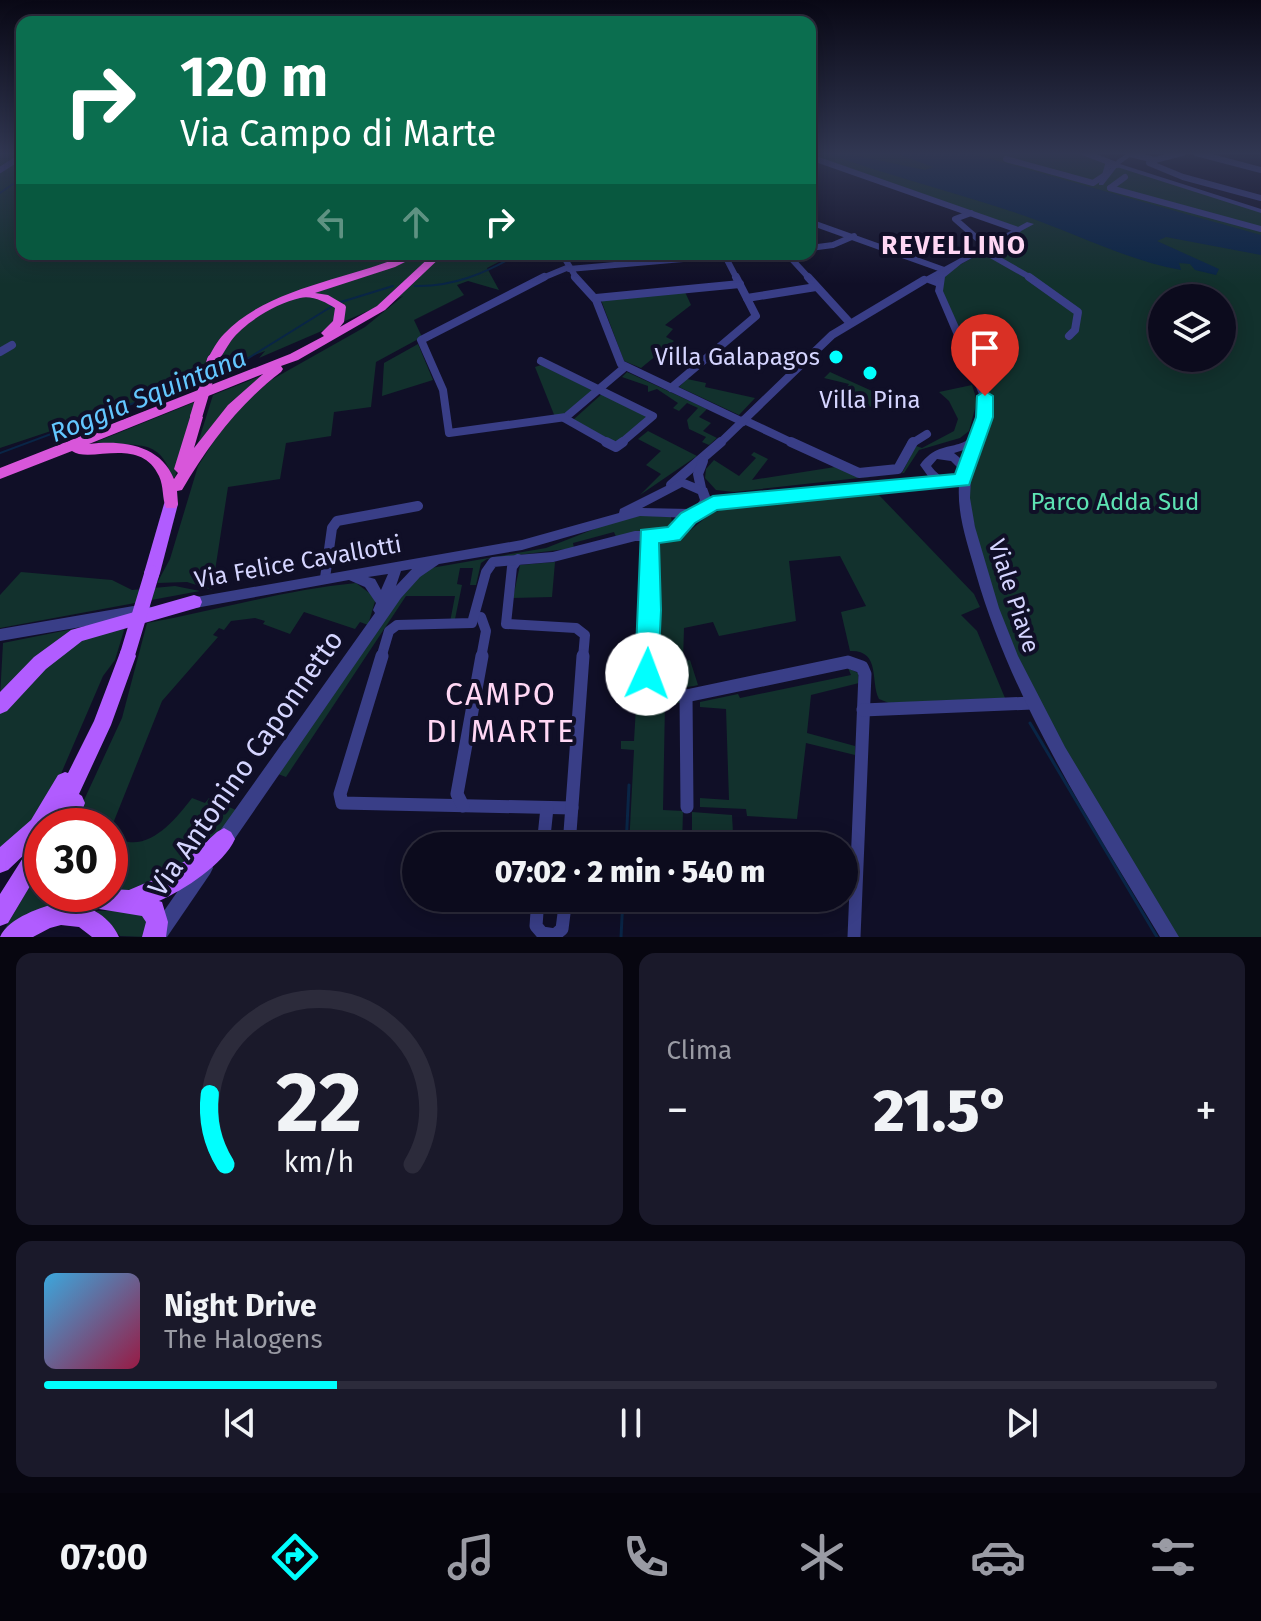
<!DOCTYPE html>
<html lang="it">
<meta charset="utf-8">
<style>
:root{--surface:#0c0b1d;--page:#1a192a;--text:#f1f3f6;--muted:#9a9ba4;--line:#2c2b3b;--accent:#01fffe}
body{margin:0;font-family:"Fira Sans",sans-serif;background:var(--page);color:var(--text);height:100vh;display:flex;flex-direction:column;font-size:30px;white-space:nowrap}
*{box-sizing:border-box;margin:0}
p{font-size:26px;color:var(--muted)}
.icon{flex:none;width:44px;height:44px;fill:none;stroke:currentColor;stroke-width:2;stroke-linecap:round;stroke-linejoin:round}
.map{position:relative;height:937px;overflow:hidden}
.sheet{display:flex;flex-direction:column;gap:16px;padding:16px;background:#070610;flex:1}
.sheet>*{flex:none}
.banner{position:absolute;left:16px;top:16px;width:800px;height:244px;border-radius:16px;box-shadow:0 4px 20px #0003,0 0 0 2px var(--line);background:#0b6e4f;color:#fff;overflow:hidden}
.tools{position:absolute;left:1148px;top:284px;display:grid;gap:16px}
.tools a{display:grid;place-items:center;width:88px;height:88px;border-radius:50%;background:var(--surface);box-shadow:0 4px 20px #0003,0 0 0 2px var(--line);font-size:40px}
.speed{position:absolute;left:24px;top:808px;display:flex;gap:16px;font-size:40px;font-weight:700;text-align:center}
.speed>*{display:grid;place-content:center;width:104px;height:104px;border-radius:50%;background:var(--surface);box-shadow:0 4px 20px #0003,0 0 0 2px var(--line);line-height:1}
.speed .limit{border:12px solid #d22;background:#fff;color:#111}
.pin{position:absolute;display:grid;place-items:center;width:68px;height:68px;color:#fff;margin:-82px -34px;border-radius:50% 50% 50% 0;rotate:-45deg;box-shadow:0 0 8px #0007}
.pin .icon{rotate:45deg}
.me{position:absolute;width:88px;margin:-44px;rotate:2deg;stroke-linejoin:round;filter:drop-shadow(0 0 6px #0008)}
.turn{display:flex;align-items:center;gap:28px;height:168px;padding:0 32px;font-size:36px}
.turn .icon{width:104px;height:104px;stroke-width:2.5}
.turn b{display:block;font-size:56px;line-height:68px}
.lanes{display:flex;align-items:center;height:76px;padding:0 32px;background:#0003;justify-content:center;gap:40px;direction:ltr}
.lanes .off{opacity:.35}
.big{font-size:60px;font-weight:800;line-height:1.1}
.sheet .tile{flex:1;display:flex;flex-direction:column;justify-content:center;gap:12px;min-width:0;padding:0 28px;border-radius:16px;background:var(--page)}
.sheet .dial{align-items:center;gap:0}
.dial svg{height:208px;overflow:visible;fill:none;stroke:var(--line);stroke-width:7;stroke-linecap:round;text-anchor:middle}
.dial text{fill:var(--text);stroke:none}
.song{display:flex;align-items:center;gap:24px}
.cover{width:96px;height:96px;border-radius:12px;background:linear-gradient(135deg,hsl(200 70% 55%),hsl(340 70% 35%))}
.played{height:8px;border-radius:4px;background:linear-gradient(90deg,var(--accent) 25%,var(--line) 25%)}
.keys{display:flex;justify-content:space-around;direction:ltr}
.heat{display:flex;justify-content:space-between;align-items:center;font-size:44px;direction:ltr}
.sheet .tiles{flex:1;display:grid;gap:16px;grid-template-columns:1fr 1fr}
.tile:last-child{grid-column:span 2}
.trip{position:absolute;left:402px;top:832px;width:456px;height:80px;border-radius:40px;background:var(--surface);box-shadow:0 4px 20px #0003,0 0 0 2px var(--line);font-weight:800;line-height:80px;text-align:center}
.tab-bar{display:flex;height:128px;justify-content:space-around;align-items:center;background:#05040c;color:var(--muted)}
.tab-bar .icon{width:56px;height:56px}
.tab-bar .on{color:var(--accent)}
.tab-bar b{font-size:36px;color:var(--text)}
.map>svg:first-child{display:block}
</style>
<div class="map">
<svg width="1261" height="937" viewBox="0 0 1261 937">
<rect width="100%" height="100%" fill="#100f27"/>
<g fill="#12312d" fill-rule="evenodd">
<path d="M0,153h22v101h492l-27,14 12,22 -31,-9 -11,4 7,10 -50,25 8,17 -46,25 -5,45 -37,5 -3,24 -45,7 -6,36 -52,8 -16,103 -25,-8 -30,1 13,-24 28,-93 32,-50 41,-36 94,-53 38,-31 -144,62 6,-7 -142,56 -123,41z"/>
<path d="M810,153h273l178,58v726h-85l-139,-232 -49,-118 -21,-95 21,-76 -46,-124 3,-19 76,-42 -211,-75zM1162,298h60v60h-60z"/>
<path d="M685,292l6,13 -26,20 8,4 -7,8 8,4 -33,27 -17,-7 -23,-61z"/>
<path d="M418,344l15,36 -51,16 2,-33z"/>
<path d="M541,365l52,25 -27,23 -11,4 -20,-50z"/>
<path d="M271,372l-39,29 -35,45 16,-51z"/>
<path d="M627,372l80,37 -8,8 12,6 -8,8 14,7 -8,7 -7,-3 4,-5 -17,-8 -2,-9 11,-12 -11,-5 -8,8 -6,-3 5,-5 -21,-14 -9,3v-6l-26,-9z"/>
<path d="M830,372l62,28 -3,6 -14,-5 -4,6 -28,-14 6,-9 -25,-6z"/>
<path d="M687,379l19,4 -1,4 50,11 -16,17 -60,-28z"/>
<path d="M972,385l5,16 -8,30 -9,7 -41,12 -15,23 -170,19 -18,-2 -11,-12 1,-9 8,-9 25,16 17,-18 -5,-3 3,-3 14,7 -16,21 83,-13 28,11 39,-5 14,-27 6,2 32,-17 4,-12 -9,-18 -10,-9z"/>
<path d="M603,393l45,23 -30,28 -45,-24z"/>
<path d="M195,402l-20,75 -3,1c-13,-46 -43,-28 -76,-36z"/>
<path d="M648,431l49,25 -57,39 21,-21 -15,-9 15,-14 -23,-12z"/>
<path d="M878,494l96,100 6,13 -19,8 16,16 28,67 -116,5 -10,-4c-9,-18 2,-49 -29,-48l-9,-39 25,-6 -26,-50 -51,5 7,60 -77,15 -6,-14 -29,6 -1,33 7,-1 8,25c-23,6 -32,-1 -49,-17l5,-86 6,-38 21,-6 29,-24 14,-5z"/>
<path d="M642,515l29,2 2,10 -7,4 -50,6 -2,-5 -41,11 1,5 -87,11 -6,4 -5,22h-6l3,-17h-13l-3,16 5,1 -7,34 -5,3 5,-26h-49l-120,181 -8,-3 127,-187 26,-19 115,-20 61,-24z"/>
<path d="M555,562l-3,35 -39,1 7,-33z"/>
<path d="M21,572l91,8 20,10 43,-4 25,5 -200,37v-33z"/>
<path d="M356,583l20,15 -8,27 -8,-3 -5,7 -51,-17 -14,22 -27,-10 2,-3 -10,-3 -24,3 -7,9 -5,-2 -6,7 5,2 -56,64 -52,130v-5h-38l50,-108 25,-95c70,-13 138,-33 209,-40z"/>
<path d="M83,627l-83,70 3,-54z"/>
<path d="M125,627l-10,33 -12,16 -46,107 -21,34 -36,34v-137l35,-38 46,-37z"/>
<path d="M848,668l10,5 1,10 -48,12 -4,38 48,13v9l-49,-12 -9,76 -50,-3 -1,-7 -46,-2v-9l29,2 -3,-91 -26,-2v-5l38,-8 2,4 111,-23z"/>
<path d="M638,672l21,21 22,7v3h-16l-2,107 20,1 -1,35h-53l5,-96 -13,-1v-8h13z"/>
<path d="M192,798l13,5 4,-5 29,13 -35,44 -65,38 -28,1v-61c32,27 64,-11 82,-35z"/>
<path d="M692,812l40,3 1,18 -41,-3z"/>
<path d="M42,865v29h25l17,13 -84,30z"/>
<path d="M136,910l13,11 -3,16 -26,-1 -24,-25z"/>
</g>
<path fill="#092546" d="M826,153h18l81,17 8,-3 -38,-14h74l292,82v20l-95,-18 -9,4 62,28 -3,6 -21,-5 -5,-6 -11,-1 2,7c-55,-10 -104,-36 -156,-54 -66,-23 -134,-39 -199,-63z"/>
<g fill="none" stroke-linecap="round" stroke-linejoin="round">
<g stroke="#092546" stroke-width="2">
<path d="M0,193l22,-15"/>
<path d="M415,286c38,1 71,-13 103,-32"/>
<path d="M341,302l52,-16"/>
<path d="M215,373l32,-14 87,-54"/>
<path d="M0,453l201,-75"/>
</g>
<g stroke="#092546" stroke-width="3">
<path d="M1030,723l127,214"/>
<path d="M626,846l3,-61"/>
<path d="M621,937l2,-39"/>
</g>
<g stroke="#393e87" stroke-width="6">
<path d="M1085,153l29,11"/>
<path d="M1196,153l65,17"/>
<path d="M1130,154l25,6 27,-7"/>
<path d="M810,157l208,73"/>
<path d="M1006,159l87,24 12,-8 3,-10h9"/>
<path d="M1155,160l-6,3 34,14 78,21"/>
<path d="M0,170l22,-14"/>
<path d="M1110,188l151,41"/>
<path d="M1110,188l15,-11"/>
<path d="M971,213l-16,6 32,28"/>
<path d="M810,222l137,49"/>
<path d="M810,248l23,-3 21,-9"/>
<path d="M982,250l51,29"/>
<path d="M562,254l15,25"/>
<path d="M724,254l13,25"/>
<path d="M787,254l23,25"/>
<path d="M569,269l171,-15"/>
<path d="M540,279l29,-12"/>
</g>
<g stroke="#393e87" stroke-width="8">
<path d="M544,277l-123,63 22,50 6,43 117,-16 59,-50"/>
<path d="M575,277l21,23 25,64 122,58"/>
<path d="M808,277l42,46"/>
<path d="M1029,277l49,35 -3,18 -6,6"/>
<path d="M596,298l144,-14"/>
<path d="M747,298l69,-11"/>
<path d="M0,352l12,-7"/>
<path d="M541,361l112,55 -33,28"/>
<path d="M671,388l85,-72 -20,-39"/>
<path d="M564,418l46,26"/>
<path d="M744,420l51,24"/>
<path d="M719,444l113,-109 92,-55"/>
<path d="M911,444l16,-10"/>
</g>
<g stroke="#393e87" stroke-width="10">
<path d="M606,442l10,5 7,-5"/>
<path d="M791,442l68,31 39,-4 15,-27"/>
<path d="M671,485l50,-43"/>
<path d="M701,488l-3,-14 5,-13"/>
<path d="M518,559l-6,8 -6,57 70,4 9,7 -2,23"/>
<path d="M325,578l7,-50 5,-7 81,-15"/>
<path d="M481,617l5,14 -5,27"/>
<path d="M381,658l8,-27 8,-6 75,-2 14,-51 7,-10 60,-5 82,-21h33l27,-24"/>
<path d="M648,658v-122"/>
</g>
<g stroke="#393e87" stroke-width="13">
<path d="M382,656l-42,138 2,9 230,5"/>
<path d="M648,656l-1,18 17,16 22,6 1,111"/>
<path d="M686,696l162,-34 14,5 3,7 -11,263"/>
<path d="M863,710l169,-7"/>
<path d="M463,806l-6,-12 25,-138"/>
<path d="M543,846l4,-38"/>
<path d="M569,846l14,-190"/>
<path d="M538,898l-2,28 6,7 13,2 7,-6 4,-31"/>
</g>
<g fill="#393e87" fill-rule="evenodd">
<path d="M1128,153h7l-15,11 141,45v4l-144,-46 -14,18h-4v-2l18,-23z"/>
<path d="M1027,222l7,2 -73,40 -16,13 -2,14 48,108 -1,18 -19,61 -1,20 5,29 24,81 19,48 47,91 114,190h-19c-70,-117 -146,-231 -184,-363 -8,-29 -19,-58 -17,-89l-244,22 -24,11 -51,-2 -118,34 -83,14 -19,13 -19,21 -172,249 -6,2 -6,-2 -2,-6 2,-6 158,-222 -2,-3 3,-7 -11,-16 -16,-7 -159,29 -5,-2 -2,-4 2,-4 337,-59 97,-27 1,-4 62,-31 25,10 4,11 219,-20 -10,-14c26,-36 57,2 61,-66l-46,-108 1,-5 -16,-6zM970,448l-5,14 -11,-9zM937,459l14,2 10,10 -1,5c-12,6 -22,0 -29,-10zM682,487l16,7 2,6 -4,6 -6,3 -48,-1zM412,569l-16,17 5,-15zM388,574l-7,16 -6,-11 -7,-2z"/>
<path d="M145,604l5,2 2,4 -2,4 -5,2 -145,25v-12z"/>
<path d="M204,859l6,3 3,6 -3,6 -43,63h-20l3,-6 48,-69z"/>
</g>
<g fill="#b15cff" fill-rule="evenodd">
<path d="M171,498l5,2 2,4 -18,69 -2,5 -6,2 -6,-2 -2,-5 20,-69 2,-4z"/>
<path d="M194,595l6,2 2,5 -2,5 -118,34 -36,28 -39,42 -7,3v-22l34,-35 37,-27z"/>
<path d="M127,648l6,2 3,6 -25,69 -32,69 3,2 3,7 -9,23h-34v40l-34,57 -8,3v-32l26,-41 -18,17 -8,3v-26l31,-27 27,-45 7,-3 3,1 26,-52 27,-71z"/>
<path d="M224,828l7,4 4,7c-11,25 -51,51 -76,62l3,1 6,20 -2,15h-24l4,-15 -4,-6 -49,-8 -17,-6 -3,-8h37v-5l19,1 33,-14 23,-15 32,-29z"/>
<path d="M61,902c24,1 48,12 58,35h-27l-13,-10 -18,-2 -11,3 -17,9h-33c9,-20 42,-30 61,-35z"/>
</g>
<path fill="#d856da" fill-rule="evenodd" d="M408,254h13l-26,13 -80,26 13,2 17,10 1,2 -2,15 -4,5 37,-21 56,-52h11l-59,56 -87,50 -17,6 2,3 -2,3c-42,32 -72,72 -99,118l-5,1 1,13 -2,4h-10c-4,-10 -2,-21 -7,-32 -19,-41 -69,-12 -87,-25l-72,28v-11l290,-114 34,-18 -3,-3 12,-12 2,-13c-10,-6 -23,-13 -35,-10 -23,5 -55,24 -69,43 -5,7 -9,15 -14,22h-8l-2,-3c5,-9 10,-19 17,-26 44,-47 127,-55 184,-80zM263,374l-35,31 -34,43 9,-31 -7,-4 -5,1 -17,55 4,4 -4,6c-14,-35 -53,-39 -85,-35z"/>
<path stroke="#b15cff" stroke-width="15" d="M127,656l25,-83"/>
<path stroke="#d856da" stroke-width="12" d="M196,417l17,-57"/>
</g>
<linearGradient id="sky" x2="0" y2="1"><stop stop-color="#090815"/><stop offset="0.54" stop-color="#313752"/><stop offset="1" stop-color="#313752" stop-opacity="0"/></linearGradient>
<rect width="1261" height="284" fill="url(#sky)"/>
<path fill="#01fffe" stroke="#01a6a5" stroke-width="2" d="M985,391l8,5v21l-24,68 -252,25 -22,13 -15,17 -21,3 2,67 -3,64 -3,8 -8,3 -9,-3 -3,-8 6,-144 27,-3 13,-14 32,-17 242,-22 21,-57 1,-21z"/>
<g fill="#01fffe" stroke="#100f27" stroke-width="3">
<circle cx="836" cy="357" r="8"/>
<circle cx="870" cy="373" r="8"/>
</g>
<g text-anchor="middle" stroke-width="8" stroke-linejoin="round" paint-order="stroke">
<g font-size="24" fill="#d5d5ff" stroke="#100f27" text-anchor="end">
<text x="820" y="365">Villa Galapagos</text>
<text x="870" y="408" text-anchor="middle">Villa Pina</text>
</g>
<g font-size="24" fill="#5de3b3" stroke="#100f27">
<text x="1115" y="510">Parco Adda Sud</text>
</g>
<g font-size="24" fill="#d5d5ff" stroke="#100f27">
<text transform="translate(298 562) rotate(-10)" y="8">Via Felice Cavallotti</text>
<text transform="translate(1014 596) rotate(72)" y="8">Viale Piave</text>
</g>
<g font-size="26" font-weight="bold" letter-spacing="2" fill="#ffd7f4" stroke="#100f27">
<text x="954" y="254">REVELLINO</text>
</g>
<g font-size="26" font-style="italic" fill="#63c7ff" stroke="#100f27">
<text transform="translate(148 395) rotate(-22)" y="9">Roggia Squintana</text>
</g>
<g font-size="28" fill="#d5d5ff" stroke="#100f27">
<text transform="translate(245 763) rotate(-55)" y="10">Via Antonino Caponnetto</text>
</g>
<g font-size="32" letter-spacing="2" fill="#ffd7f4" stroke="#100f27">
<text x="501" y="705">CAMPO<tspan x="501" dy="37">DI MARTE</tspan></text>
</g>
</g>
</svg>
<div class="tools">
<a><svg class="icon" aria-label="layers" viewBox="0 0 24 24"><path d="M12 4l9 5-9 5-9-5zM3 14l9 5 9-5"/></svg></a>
</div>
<div class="speed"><div class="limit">30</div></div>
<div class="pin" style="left:985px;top:396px;background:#d93025"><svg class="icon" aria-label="arrive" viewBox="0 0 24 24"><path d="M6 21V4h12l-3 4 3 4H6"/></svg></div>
<svg class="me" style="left:647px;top:674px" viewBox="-20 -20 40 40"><circle r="19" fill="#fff"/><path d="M0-13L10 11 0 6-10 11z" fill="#01fffe"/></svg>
<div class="trip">07:02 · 2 min · 540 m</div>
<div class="banner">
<div class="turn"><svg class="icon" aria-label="right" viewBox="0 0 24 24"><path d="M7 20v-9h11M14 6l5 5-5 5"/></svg><div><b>120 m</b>Via Campo di Marte</div></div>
<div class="lanes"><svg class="icon off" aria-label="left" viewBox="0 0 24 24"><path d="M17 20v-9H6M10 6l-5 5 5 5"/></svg><svg class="icon off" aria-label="ahead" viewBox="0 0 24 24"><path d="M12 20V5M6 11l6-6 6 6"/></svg><svg class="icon" aria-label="right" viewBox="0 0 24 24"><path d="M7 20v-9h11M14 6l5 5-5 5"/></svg></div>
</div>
</div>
<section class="sheet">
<div class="tiles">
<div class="tile dial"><svg viewBox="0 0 100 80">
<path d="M14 69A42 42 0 1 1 86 69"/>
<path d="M14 69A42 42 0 0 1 8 42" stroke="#01fffe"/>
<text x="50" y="56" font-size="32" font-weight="700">22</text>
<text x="50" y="72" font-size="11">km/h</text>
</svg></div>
<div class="tile"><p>Clima</p>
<div class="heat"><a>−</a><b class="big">21.5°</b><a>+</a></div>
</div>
<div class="tile">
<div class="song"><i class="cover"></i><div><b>Night Drive</b><p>The Halogens</p></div></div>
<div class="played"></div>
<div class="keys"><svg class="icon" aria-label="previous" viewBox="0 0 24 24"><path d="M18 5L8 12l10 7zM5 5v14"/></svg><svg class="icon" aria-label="pause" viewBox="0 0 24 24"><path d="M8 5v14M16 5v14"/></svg><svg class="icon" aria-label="next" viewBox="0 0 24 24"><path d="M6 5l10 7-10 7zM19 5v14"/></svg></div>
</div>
</div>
</section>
<nav class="tab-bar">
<b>07:00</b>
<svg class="icon on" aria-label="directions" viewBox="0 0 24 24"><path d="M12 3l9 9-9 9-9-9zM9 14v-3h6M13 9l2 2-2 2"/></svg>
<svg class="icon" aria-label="music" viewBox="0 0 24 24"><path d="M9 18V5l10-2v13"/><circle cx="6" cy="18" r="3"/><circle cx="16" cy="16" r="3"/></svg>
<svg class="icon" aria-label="phone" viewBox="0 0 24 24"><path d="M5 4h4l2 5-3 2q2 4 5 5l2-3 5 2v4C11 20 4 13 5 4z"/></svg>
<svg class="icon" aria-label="climate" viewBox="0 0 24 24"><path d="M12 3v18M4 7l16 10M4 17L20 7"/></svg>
<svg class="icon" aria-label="car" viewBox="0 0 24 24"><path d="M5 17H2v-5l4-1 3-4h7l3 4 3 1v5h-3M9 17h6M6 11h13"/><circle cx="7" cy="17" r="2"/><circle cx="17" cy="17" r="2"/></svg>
<svg class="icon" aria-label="filters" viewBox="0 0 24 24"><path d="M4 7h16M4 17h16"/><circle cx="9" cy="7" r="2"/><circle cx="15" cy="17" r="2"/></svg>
</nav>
